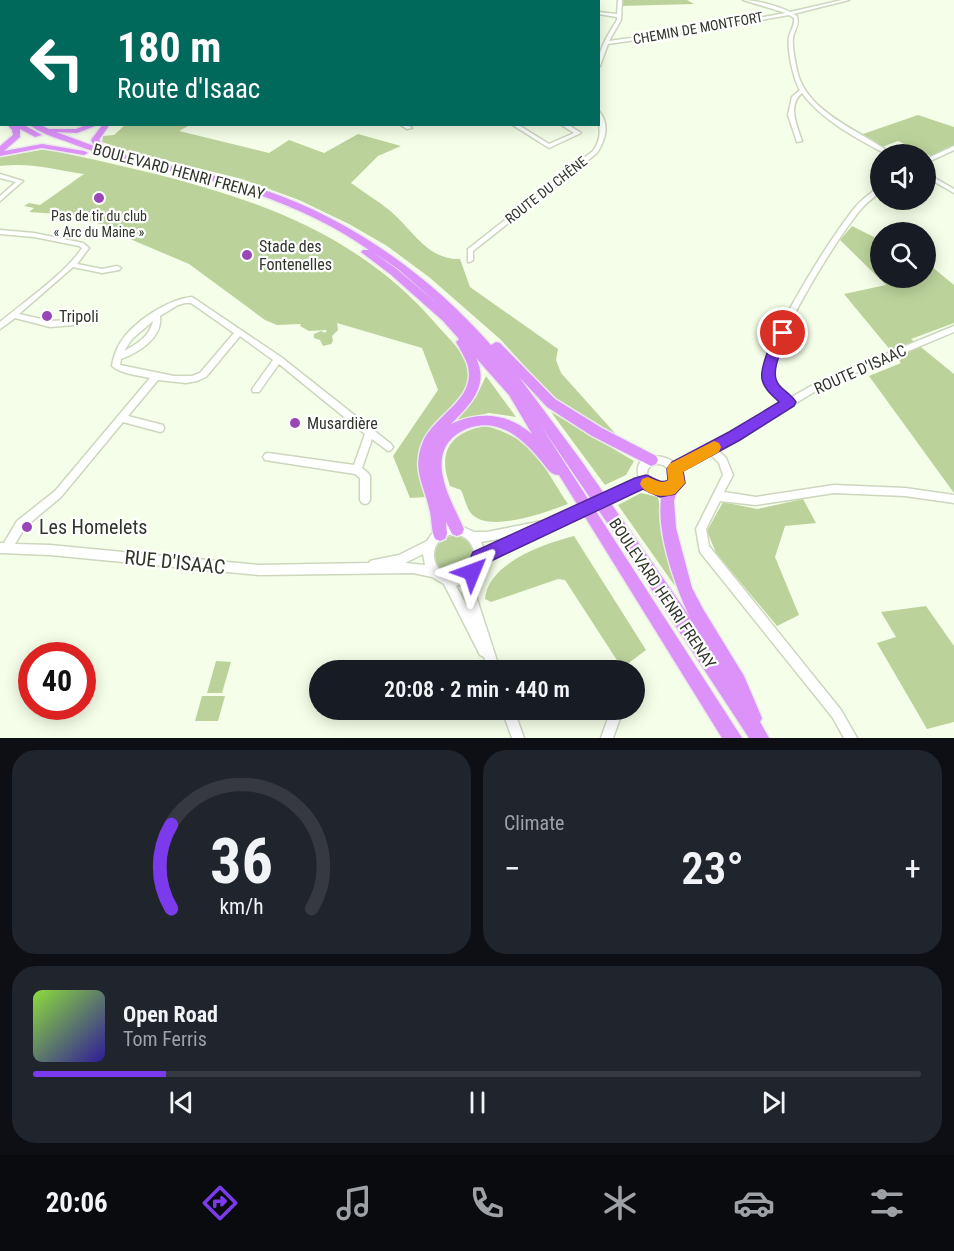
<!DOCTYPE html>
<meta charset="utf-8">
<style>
:root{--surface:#171b24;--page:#20242c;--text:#f1f3f6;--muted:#9ea1a6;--line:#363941;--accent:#7c3aed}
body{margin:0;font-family:"Roboto Condensed",sans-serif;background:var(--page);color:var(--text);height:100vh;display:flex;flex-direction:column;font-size:22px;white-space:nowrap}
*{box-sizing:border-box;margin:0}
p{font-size:20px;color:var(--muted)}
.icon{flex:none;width:33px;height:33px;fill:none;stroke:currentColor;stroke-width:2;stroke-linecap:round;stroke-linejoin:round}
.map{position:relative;height:738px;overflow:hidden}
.panel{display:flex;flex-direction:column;gap:12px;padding:12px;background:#0d0f14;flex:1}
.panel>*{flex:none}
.guide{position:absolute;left:0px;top:0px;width:600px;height:126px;box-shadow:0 3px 15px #0003;background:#00695c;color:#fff;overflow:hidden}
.tools{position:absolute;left:870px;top:144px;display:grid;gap:12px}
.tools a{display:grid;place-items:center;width:66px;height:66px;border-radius:50%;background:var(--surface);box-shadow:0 3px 15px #0003;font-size:30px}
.speed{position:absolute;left:18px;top:642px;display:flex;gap:12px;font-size:30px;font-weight:700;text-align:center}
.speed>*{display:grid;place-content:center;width:78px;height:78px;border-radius:50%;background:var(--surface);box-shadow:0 3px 15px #0003;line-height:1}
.speed .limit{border:9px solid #d22;background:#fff;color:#111}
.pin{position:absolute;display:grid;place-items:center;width:51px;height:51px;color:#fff;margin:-26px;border:3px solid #fff;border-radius:50%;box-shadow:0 2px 6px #0007}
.me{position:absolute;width:66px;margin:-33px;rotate:46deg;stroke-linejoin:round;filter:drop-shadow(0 0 4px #0008)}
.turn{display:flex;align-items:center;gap:21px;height:126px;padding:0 18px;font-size:27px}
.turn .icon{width:78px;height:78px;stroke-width:2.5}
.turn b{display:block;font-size:42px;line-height:51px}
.big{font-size:45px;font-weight:600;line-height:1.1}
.panel .card{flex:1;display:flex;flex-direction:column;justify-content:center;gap:9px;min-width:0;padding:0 21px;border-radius:24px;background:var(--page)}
.panel .dial{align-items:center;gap:0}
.dial svg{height:156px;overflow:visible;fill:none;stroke:var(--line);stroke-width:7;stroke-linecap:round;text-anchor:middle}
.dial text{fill:var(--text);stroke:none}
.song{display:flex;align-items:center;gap:18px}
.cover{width:72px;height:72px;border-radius:9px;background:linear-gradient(135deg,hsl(90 70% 55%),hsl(250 70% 35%))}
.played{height:6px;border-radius:3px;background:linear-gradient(90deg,var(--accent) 15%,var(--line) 15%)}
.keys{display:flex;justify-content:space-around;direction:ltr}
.heat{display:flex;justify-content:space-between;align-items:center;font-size:33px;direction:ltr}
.panel .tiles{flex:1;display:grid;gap:12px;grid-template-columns:1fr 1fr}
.card:last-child{grid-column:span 2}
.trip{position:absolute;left:309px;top:660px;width:336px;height:60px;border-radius:30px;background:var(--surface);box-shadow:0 3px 15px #0003;font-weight:600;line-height:60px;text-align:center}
.dock{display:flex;height:96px;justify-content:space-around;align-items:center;background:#090b0e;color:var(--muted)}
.dock .icon{width:42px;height:42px}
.dock .active{color:var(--accent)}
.dock b{font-size:27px;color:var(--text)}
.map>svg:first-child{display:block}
</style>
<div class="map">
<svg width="954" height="738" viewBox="0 0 954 738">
<rect width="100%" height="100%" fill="#f5fee8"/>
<g fill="#bbd39b">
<path d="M621,0h66l7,4 -73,2z"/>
<path d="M918,115l36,12v23l-17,9 -39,-18 -16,6 -22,-12z"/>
<path d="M192,124l-13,7 90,22 20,-13 35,13 34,-19 43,12 -23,10 -27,27c12,9 26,17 38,27 23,18 37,50 71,49l10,28 88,62 -2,11 5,13 61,68 -62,-36 -60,-66 -71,-62 -42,-31 -38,-22 -50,-24 -57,-21 -114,-28 -26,-9 1,-6 11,-1 11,-10z"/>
<path d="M46,149c142,32 290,58 390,175 12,14 33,32 34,52 0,21 -20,28 -27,45 -8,17 -12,56 -16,76l-17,1 -17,-42 45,-66 -16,-42 -85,-25 1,7 -6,6 1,5 -2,3 -8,2 -3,-6 -6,-2v-4l7,-3 4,2 2,-3 -18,1 -9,-5 1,-2 -24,1 -12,-5 -76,-56 -59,-25 -27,-14 -31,-10 -43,-3 5,-4 -10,-2 5,-3 11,2 44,-31c-30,-4 -51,-12 -84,-8v-9z"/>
<path d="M852,226l28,14v38h46v-16l28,23v38l-43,16 43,35v119l-85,-117 32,-13 -57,-69 42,-9 -46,-45z"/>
<path d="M486,376l30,41 -27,-4 -32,7 19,-23z"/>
<path d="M551,412l83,49 -8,14 -21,10z"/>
<path d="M486,426c49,13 56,39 82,78 -21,8 -82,31 -98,8 -4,-6 -6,-16 -9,-22l-11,-4c-13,-34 0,-54 36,-60z"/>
<path d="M641,493l17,4 17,89 -57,-81z"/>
<path d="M803,499l13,24 -31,3 -10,31 24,58 -22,11 -61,-73 -9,-22 16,-29 34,7z"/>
<path d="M574,536l72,114 -24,18 -57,-88 -7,-1 -67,23 -6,-3c3,-36 58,-55 89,-63z"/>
<circle cx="454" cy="555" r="19"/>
<path d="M926,606l28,40v76l-27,7 -50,-86 19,-6 -15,-25z"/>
<path d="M216,661l15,1 -9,31h-15z"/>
<path d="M202,696h23l-7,25h-23z"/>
</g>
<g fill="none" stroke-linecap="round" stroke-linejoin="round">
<g stroke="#c7e997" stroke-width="1.5">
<path d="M66,0h5"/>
<path d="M49,2l2,-2"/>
</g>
<defs>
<g id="minor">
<path d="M260,0l8,2h-6z"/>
<path d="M365,0h5l-2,2h-7z"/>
<path d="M413,0l10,2h-7z"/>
<path d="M618,0h4l-1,20 -12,21 88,-12 89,-16 -43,-13c13,0 35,6 47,12l52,-12h7l-56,14 4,2c3,9 -3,14 -4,22 -1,10 2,23 4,32 8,42 64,61 95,84h-6c-30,-16 -64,-34 -84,-61 -15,12 -5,33 0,48l-5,1 -9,-27 4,-18 8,-7c-7,-11 -13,-42 -11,-53 2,-8 6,-12 5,-19l-5,-3 -92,16 -89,13 -8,22 -2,1c0,-18 10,-32 19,-47v-3l-19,-3v-2l19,2z"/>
<path d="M598,110c12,13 8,29 -1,43l-124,98v9l-3,2h-2v-13l125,-98c11,-16 5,-24 5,-41z"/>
<path d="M399,124h7l6,4 -5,1z"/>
<path d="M511,124h6l32,20 25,-11 -14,-9h7l14,9 -32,15z"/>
<path d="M954,146v4l-28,13v-4z"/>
<path d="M926,173l28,16v4l-28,-16z"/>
<path d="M0,174l23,7 -23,20v-5l16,-14 -16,-4z"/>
<path d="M880,187v5c-5,5 -12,9 -17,15 -23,25 -94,139 -91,171 1,9 12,15 18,20l28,-16 136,-56v6l-130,54 -106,64 8,8 7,17 -9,17 32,5 78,-12 71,3 49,7v8l-49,-7 -71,-3 -78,12 -36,-4 -14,28 3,17 132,164 16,28h-13l-11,-20 -133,-166 -4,-23 27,-54 -4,-12 -9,-9 -30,17 3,7 -6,11 -17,5 -14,-7 -23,9 -3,-1 -2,-3 2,-3 20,-9c-11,-25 20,-30 36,-16l56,-31 51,-31c-7,-6 -18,-14 -19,-24 -2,-34 71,-148 94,-174 6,-6 15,-13 22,-17zM653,464c10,-1 17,4 20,14l-2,5 -11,3c-9,-5 -20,-13 -7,-22z"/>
<path d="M0,230l34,3 49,10 6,5 -12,16 25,5 15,-3 4,2 -2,2 -17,3 -29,-6 -54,47 31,7 21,-1 4,3 -1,2 -24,2 -35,-9 -15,11v-7c25,-21 65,-48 82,-74l-3,-2 -45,-9 -34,-3z"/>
<path d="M192,297l89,60 110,87 2,3 -2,3 -3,1 -16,-12 -10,29 6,5 2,3v24l-2,3 -3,1 -3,-1 -2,-3v-22l-5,-4 -90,-14 -2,-3 2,-3 3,-1 86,12 11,-31 -86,-70 -20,28h-6l-1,-2 1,-2 20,-28 -33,-24 -34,41 -9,4 -11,2 -28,-3 -30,36 35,9 1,3 -1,3 -3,1 -37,-10 -62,75 -36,30 -10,17 35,1 209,20 110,-2 1,-2 4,-1 25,-5 28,-14 4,-6 5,-5 13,-5 12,1 13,6h13l55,-11 3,1 12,-5 4,2 1,3 -1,3 -77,36 -7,15 -2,17 25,77h-12l-4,-13 -4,-2 -36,-71 -12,-7 -19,-4 -154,2 -209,-20 -50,-2v-10h4l13,-22 38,-30 95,-113c-12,-3 -29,-4 -38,-12 1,-8 4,-16 8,-23 13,-21 48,-44 72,-46zM185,303h6l43,30 -34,40 -8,3h-18l-54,-11 1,-6c18,-7 42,-21 39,-43l18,-11zM153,321c-3,15 -16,23 -29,30l8,-12zM454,534c30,3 24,45 -2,41 -25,-4 -24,-38 2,-41zM515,536l-31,14 -3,-8zM423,554l2,11 -20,-2zM465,584l-2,9 6,17 -13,-24z"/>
<path d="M502,710h12l10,28h-12z"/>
<path d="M611,710h12l-10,28h-12z"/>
</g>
<path id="major" d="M480,0h7l-10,2z"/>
<g id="highway">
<rect x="0" y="103" width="2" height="5"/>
<rect x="0" y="113" width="2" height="5"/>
<path d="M7,124h15l20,11 -7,2 -15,-8v8l-16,14 38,-7 42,7 4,2 -4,2 -42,-7 -42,8v-10l13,-11 -1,-5z"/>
<path d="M28,124h10l11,5h27l12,-5h12l-23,9 -21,-1 38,14 -3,-6 12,-16h7l-11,16 10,11c52,14 105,22 155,39 87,29 166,86 227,155l5,-3 4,1 55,56 47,29 54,28 2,4 -2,4 -5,2 -59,-30 -45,-29 -28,-30 61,82 110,158c-15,-30 -40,-100 -25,-132l5,-2 5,2 2,4 -3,12 2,27 16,60 11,21 41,67 18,42 -2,4 9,16h-20l-128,-195 -80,-117 201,312h-20l-163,-263c-9,0 -12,-7 -17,-13 -18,-22 -40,-43 -70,-35 -11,3 -21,10 -26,19 -14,25 8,60 18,83l-2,5 -5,2 -5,-2 -6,-12 1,12 -2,5 -5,2 -5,-2c-4,-9 -3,-18 -5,-27 -5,-26 -18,-40 -8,-68 11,-30 57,-44 45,-81 -3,-7 -7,-14 -11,-21l3,-3 -16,-18 -53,-47 -29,-22 2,-2h6c-54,-38 -116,-60 -180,-75 -42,-10 -84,-18 -124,-34 -13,-4 -26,-9 -37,-17zM371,251l27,18 42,37 -42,-36zM476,358l33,37 23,39c-25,-21 -52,-23 -81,-10 18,-18 39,-38 25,-66z"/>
</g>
</defs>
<use href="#minor" stroke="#ccd7bd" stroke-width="3"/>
<use href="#major" stroke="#eaebea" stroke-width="4"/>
<use href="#highway" stroke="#eaebea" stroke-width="3"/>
<use href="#minor" fill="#fff" fill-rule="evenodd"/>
<use href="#major" fill="#eabefb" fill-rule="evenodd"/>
<use href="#highway" fill="#dc92f9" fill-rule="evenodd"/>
<defs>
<path id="minor-bridge-far1" d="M583,510l40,-18"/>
<path id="minor-bridge" d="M557,522l29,-13"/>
</defs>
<use href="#minor-bridge-far1" stroke="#ccd7bd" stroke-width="12" stroke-linecap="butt"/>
<use href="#minor-bridge" stroke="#ccd7bd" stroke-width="14" stroke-linecap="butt"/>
<use href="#minor-bridge-far1" stroke="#fff" stroke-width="9"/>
<use href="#minor-bridge" stroke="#fff" stroke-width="11"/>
</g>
<path fill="#7c3aed" stroke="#51269a" stroke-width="1.5" d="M783,328l6,5c-5,13 -21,39 -10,52 5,6 13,10 17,17l-2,4 -54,34 -57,31 2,12 -10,11 -15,3 -17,-8 -150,71 -7,4 -7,14 -7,2 -6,-2 -2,-6 9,-20 162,-74 11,-3c7,2 15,10 22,5l-1,-11 5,-7 57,-30 50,-30c-7,-7 -15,-13 -17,-23 -2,-10 11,-48 21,-51z"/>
<path fill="#f59e0b" d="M714,441l5,2 2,4 -2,5 -36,20 2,11 -10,11c-12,4 -29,2 -35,-10l2,-5 6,-2c6,2 14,8 20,3l-1,-11 2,-5z"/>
<g fill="#9947b7" stroke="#fff" stroke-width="2">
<circle cx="99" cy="198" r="6"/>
<circle cx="247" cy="255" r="6"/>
<circle cx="47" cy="316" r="6"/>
<circle cx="295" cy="423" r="6"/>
<circle cx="27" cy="527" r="6"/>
</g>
<g text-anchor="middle" stroke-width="4.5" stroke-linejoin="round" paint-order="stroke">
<g font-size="14" fill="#30352a" stroke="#fff">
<text transform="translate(698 28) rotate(-10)" y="5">CHEMIN DE MONTFORT</text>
<text transform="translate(546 190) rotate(-38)" y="5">ROUTE DU CHÊNE</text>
</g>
<g font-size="14" fill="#30352a" stroke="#fff">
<text x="99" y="221">Pas de tir du club<tspan x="99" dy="16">« Arc du Maine »</tspan></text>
</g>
<g font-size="16" fill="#30352a" stroke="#fff">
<text transform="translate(179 171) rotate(15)" y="6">BOULEVARD HENRI FRENAY</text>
<text transform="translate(860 369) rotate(-24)" y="6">ROUTE D'ISAAC</text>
<text transform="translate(663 593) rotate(56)" y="6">BOULEVARD HENRI FRENAY</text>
</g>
<g font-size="16" fill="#30352a" stroke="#fff" text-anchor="start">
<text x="259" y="252">Stade des<tspan x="259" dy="18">Fontenelles</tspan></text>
<text x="59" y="322">Tripoli</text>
<text x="307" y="429">Musardière</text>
</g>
<g font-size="20" fill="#30352a" stroke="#fff" text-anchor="start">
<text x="39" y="534">Les Homelets</text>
</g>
<g font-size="20" fill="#30352a" stroke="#fff">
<text transform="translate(175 562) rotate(6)" y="7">RUE D'ISAAC</text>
</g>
</g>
</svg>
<div class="tools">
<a><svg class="icon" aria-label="sound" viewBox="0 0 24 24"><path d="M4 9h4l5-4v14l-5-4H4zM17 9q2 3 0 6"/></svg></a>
<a><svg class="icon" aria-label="search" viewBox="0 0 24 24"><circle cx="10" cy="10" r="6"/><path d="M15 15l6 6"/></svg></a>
</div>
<div class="speed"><div class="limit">40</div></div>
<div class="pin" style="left:783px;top:333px;background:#d93025"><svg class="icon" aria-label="arrive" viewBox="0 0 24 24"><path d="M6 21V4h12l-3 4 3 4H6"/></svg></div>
<svg class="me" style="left:472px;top:572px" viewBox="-20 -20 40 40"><path d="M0-17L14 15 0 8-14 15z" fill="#7c3aed" stroke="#fff" stroke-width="4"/></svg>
<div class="trip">20:08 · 2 min · 440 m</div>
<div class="guide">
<div class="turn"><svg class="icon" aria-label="left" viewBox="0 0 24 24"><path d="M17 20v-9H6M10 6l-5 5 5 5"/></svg><div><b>180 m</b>Route d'Isaac</div></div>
</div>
</div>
<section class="panel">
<div class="tiles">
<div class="card dial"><svg viewBox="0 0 100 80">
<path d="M14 69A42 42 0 1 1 86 69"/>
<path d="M14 69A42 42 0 0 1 14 26" stroke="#7c3aed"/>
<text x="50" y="56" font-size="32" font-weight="700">36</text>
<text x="50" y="72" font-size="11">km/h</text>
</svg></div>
<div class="card"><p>Climate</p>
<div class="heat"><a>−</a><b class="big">23°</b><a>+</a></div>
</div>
<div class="card">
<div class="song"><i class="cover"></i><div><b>Open Road</b><p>Tom Ferris</p></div></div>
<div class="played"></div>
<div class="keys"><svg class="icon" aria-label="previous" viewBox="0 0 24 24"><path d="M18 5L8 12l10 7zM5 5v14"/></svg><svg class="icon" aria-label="pause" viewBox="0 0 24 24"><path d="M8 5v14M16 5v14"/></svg><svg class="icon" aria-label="next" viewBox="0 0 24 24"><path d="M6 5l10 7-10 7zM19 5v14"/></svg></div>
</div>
</div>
</section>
<nav class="dock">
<b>20:06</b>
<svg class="icon active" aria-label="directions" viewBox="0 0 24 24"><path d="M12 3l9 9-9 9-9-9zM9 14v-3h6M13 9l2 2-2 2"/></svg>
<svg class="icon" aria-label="music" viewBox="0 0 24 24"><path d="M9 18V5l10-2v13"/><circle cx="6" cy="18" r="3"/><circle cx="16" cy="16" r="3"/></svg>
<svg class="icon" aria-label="phone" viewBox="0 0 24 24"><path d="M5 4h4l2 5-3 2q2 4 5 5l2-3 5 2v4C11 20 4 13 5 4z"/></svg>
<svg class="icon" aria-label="climate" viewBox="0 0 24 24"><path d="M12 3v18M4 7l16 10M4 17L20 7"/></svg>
<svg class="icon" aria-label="car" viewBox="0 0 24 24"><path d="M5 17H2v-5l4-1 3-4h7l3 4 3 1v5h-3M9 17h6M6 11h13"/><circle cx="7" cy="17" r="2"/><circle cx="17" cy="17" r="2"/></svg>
<svg class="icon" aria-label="filters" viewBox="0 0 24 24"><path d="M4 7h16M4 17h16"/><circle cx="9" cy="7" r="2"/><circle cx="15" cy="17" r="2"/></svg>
</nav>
